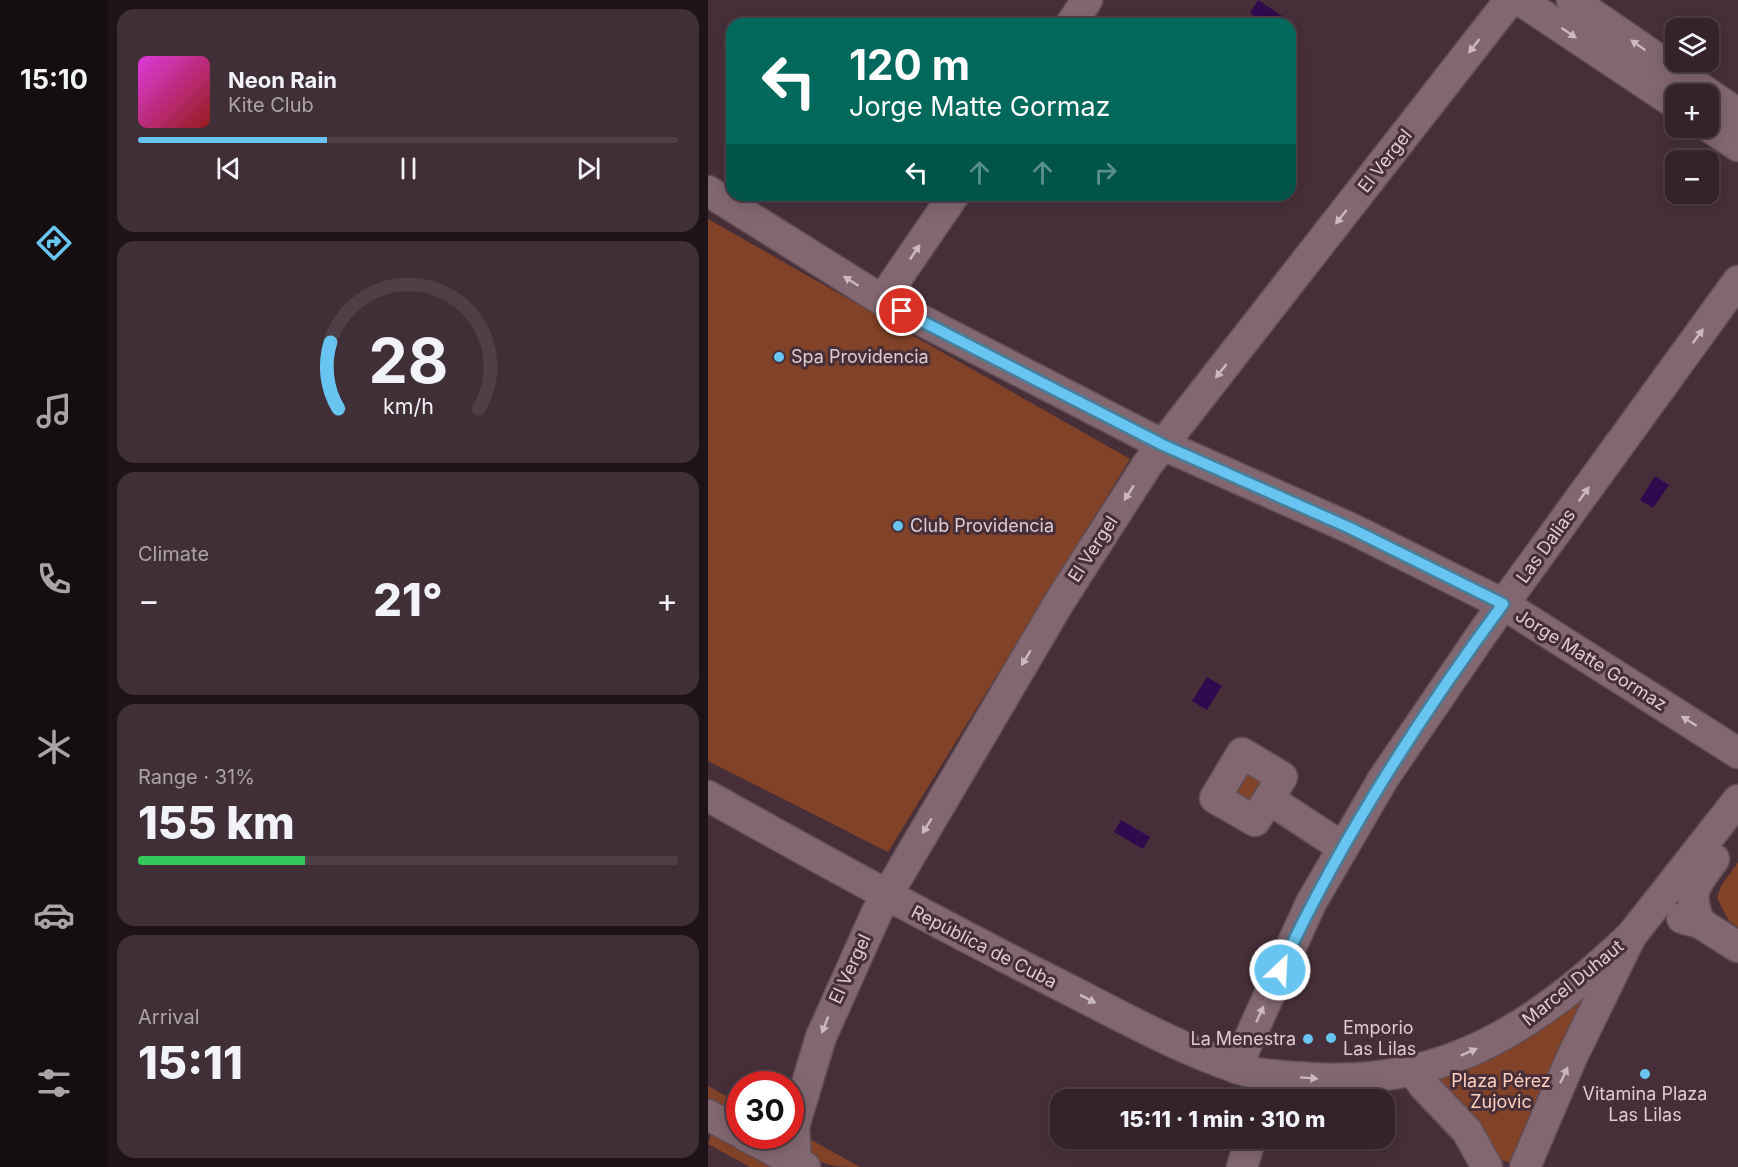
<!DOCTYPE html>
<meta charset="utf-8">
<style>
:root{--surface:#35232b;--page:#402f37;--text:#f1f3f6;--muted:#aaa4a9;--line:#4f4047;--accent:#68c4f0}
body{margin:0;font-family:Inter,sans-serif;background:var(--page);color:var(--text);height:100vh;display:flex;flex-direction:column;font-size:22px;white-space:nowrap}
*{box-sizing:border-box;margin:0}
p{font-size:20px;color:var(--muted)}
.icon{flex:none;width:33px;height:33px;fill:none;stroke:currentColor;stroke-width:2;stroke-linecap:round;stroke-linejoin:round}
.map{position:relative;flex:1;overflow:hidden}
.sheet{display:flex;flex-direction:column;gap:9px;padding:9px;background:#1d1318;width:600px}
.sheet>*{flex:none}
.top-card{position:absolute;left:18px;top:18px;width:570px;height:183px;border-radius:18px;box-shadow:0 3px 15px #0003,0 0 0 2px var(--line);background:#00695c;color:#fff;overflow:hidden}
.fabs{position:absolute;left:957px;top:18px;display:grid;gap:12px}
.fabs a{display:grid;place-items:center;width:54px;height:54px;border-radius:12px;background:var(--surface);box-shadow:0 3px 15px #0003,0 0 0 2px var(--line);font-size:30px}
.speed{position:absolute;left:18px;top:1071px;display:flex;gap:12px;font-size:30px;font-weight:700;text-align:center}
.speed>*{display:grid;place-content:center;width:78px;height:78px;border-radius:50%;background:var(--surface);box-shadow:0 3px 15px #0003,0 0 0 2px var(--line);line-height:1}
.speed .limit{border:9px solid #d22;background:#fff;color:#111}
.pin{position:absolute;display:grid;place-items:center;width:51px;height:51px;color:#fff;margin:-26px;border:3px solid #fff;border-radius:50%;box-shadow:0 2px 6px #0007}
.me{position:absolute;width:66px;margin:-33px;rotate:25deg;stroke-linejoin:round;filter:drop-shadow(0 0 4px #0008)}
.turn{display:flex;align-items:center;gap:21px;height:126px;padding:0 24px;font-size:27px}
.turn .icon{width:78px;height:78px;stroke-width:2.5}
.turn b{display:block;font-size:42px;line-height:51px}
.lanes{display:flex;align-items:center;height:57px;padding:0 24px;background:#0003;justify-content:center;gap:30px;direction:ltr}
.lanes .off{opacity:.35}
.big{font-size:45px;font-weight:800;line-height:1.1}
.sheet .widget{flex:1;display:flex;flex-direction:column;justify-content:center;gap:9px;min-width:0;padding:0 21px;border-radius:18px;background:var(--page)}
.sheet .dial{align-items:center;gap:0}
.dial svg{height:156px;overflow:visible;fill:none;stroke:var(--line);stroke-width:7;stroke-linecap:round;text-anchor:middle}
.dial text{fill:var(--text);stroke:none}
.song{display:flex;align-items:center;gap:18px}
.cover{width:72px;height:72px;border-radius:9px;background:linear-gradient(135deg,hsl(300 70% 55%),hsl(0 70% 35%))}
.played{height:6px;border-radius:3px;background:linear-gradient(90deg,var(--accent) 35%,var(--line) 35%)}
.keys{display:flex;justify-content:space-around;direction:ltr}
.heat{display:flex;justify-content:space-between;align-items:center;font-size:33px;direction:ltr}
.charge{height:9px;border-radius:4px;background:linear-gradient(90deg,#34c759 31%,var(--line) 0)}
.trip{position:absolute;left:342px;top:1089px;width:345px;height:60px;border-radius:18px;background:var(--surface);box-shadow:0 3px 15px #0003,0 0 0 2px var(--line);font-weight:800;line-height:60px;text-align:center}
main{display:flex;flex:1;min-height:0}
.tabs{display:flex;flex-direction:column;width:108px;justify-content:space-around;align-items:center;background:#150e11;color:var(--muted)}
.tabs .icon{width:42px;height:42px}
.tabs .on{color:var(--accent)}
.tabs b{font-size:27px;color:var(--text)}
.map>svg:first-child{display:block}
</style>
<main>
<nav class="tabs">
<b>15:10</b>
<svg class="icon on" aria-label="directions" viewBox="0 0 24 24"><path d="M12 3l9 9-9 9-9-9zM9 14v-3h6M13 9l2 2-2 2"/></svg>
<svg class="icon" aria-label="music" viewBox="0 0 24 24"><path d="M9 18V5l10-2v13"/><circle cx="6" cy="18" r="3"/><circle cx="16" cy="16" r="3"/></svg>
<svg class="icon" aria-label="phone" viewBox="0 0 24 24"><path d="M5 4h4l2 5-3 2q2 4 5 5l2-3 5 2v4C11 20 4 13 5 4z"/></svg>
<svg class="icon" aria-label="climate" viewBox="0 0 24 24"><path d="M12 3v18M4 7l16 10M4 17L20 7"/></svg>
<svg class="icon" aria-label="car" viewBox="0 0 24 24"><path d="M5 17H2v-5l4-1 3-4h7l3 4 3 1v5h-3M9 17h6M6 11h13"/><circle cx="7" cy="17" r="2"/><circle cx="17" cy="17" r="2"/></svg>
<svg class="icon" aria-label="filters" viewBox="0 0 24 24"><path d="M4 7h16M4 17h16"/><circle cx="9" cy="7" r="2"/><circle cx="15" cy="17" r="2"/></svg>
</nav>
<section class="sheet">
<div class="widget">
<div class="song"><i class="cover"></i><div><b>Neon Rain</b><p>Kite Club</p></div></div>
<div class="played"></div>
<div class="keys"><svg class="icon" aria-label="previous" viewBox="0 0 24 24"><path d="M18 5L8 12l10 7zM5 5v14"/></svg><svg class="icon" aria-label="pause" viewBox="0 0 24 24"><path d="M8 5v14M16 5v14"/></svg><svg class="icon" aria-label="next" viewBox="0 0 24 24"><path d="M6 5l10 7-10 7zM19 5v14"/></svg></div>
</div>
<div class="widget dial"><svg viewBox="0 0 100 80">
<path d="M14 69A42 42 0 1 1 86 69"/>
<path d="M14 69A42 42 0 0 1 10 35" stroke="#68c4f0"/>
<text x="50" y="56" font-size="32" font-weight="700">28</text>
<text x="50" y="72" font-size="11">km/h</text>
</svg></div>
<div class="widget"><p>Climate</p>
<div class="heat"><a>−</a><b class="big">21°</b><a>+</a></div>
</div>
<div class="widget"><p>Range · 31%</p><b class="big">155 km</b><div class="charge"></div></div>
<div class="widget"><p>Arrival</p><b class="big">15:11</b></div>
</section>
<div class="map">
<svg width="1030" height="1167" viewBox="0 0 1030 1167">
<rect width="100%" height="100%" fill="#472f39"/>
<g fill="#814227">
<path d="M0,219l422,240 -242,393 -180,-91z"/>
<path d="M539,764l25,15 -20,31 -25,-15z"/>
<path d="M1030,862v65l-9,-6 -12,-23 4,-12z"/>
<path d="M874,1001l3,7 -42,76 -31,79 -16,-4 -30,-51 -26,-25v-9l134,-72z"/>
<path d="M0,1086l31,17v16l-31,-17z"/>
<path d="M4,1131l64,36h-26l-42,-23z"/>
<path d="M98,1137l54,30c-27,0 -50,0 -54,-30z"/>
</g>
<g fill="#31094f">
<path d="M550,0l27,18 -4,6h-14l-17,-11z"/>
<path d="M947,476l14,9 -16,23 -13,-8z"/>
<path d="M499,677l15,9 -15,24 -15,-9z"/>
<path d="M413,820l29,17 -7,12 -29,-17z"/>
</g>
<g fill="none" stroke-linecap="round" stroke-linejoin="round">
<defs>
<g id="minor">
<path d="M812,0l156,104"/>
<path d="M864,0l166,114"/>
<path d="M363,24l16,-24"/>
<path d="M1000,126l30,20"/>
<path d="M0,191l174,109 281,145 187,83 153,76 235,149"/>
<path d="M174,300l72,-105"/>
<path d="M534,753l40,24 -27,44 -40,-23z"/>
<path d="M0,796c112,63 223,124 338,182 62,31 123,66 188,89 24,9 51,9 76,11 136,9 227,-53 321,-142"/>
<path d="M561,799l73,48"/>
<path d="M974,918l18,5 38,24"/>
<path d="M992,923c-14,-32 -4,-39 14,-64"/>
<path d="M528,1068l75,-165 72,-124 101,-148 254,-350"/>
<path d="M706,1072l10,14 43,45 20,36"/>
<path d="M0,1115l32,17"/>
<path d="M38,1136l59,31"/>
<path d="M88,1162l-2,-36 27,-89 56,-125 183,-311 87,-136 363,-465"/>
<path d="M534,1167l9,-29"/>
<path d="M817,1167l47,-110 59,-121 107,-136"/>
</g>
</defs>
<use href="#minor" stroke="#624e55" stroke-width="33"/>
<use href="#minor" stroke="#826771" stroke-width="30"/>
</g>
<defs><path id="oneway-solid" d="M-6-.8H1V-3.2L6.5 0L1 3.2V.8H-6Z" transform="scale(1.5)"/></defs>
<g fill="#cbb9bf">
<use href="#oneway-solid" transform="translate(861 33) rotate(34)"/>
<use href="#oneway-solid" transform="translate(930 45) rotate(-145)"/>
<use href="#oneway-solid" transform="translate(766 46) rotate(128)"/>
<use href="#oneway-solid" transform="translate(633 217) rotate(128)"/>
<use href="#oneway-solid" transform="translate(207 252) rotate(-56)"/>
<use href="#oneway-solid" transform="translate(143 281) rotate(-148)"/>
<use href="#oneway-solid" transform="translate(990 336) rotate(-54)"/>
<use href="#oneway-solid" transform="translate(513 371) rotate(128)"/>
<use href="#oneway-solid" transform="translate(421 493) rotate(123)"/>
<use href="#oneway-solid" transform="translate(876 494) rotate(-54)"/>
<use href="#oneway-solid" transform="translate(318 658) rotate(121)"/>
<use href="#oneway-solid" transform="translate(981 721) rotate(-148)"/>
<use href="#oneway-solid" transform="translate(219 826) rotate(121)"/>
<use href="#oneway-solid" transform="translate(380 999) rotate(27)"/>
<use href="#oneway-solid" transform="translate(552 1014) rotate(-65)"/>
<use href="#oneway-solid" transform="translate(117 1025) rotate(111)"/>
<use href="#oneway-solid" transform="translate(761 1052) rotate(-24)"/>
<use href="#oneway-solid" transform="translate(856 1075) rotate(-65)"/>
<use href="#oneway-solid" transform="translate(601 1078) rotate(4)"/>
</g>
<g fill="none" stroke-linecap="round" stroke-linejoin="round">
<defs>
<path id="route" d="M194,311l261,134 187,83 153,76c-85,115 -163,236 -223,366"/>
</defs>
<use href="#route" stroke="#447f9c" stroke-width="15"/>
<use href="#route" stroke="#68c4f0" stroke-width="10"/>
</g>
<g fill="#68c4f0" stroke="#472f39" stroke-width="2">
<circle cx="71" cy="357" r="6"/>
<circle cx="190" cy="526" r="6"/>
<circle cx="623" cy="1038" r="6"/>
<circle cx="600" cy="1039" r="6"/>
<circle cx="937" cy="1074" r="6"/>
</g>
<g text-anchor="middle" stroke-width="6" stroke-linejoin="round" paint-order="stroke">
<g font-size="18" fill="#ddcdd2" stroke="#472f39">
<text transform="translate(677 161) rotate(-52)" y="6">El Vergel</text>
<text transform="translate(838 546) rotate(-54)" y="6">Las Dalias</text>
<text transform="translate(385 549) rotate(-57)" y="6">El Vergel</text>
<text transform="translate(883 660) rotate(32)" y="6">Jorge Matte Gormaz</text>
<text transform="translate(276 947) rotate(27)" y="6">República de Cuba</text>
<text transform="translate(142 969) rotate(-65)" y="6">El Vergel</text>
<text transform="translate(865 983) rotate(-39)" y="6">Marcel Duhaut</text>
</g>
<g font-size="18" fill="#ddcdd2" stroke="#472f39" text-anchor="start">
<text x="83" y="363">Spa Providencia</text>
<text x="202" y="532">Club Providencia</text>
<text x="635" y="1034">Emporio<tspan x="635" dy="21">Las Lilas</tspan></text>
<text x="588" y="1045" text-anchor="end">La Menestra</text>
<text x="937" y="1100" text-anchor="middle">Vitamina Plaza<tspan x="937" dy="21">Las Lilas</tspan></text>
</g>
<g font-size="18" fill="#ffd0be" stroke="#472f39">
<text x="793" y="1087">Plaza Pérez<tspan x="793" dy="21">Zujovic</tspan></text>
</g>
</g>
</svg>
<div class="fabs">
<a><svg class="icon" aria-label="layers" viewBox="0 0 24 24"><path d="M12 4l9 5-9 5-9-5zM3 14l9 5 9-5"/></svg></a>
<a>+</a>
<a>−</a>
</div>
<div class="speed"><div class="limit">30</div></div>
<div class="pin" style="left:194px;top:311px;background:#d93025"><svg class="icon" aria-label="arrive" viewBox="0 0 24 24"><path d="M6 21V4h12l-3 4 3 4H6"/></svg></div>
<svg class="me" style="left:572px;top:970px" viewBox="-20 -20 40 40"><circle r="17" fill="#68c4f0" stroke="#fff" stroke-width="3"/><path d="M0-11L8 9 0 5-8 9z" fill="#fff"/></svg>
<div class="trip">15:11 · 1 min · 310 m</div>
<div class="top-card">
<div class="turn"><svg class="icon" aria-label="left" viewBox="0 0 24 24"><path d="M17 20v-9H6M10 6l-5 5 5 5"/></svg><div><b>120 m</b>Jorge Matte Gormaz</div></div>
<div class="lanes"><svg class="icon" aria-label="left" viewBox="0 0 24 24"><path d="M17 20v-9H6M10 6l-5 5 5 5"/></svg><svg class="icon off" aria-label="ahead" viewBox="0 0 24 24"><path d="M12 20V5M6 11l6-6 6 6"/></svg><svg class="icon off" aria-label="ahead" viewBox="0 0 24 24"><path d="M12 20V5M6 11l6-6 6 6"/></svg><svg class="icon off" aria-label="right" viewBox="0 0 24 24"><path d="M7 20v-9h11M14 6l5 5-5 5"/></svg></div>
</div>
</div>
</main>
